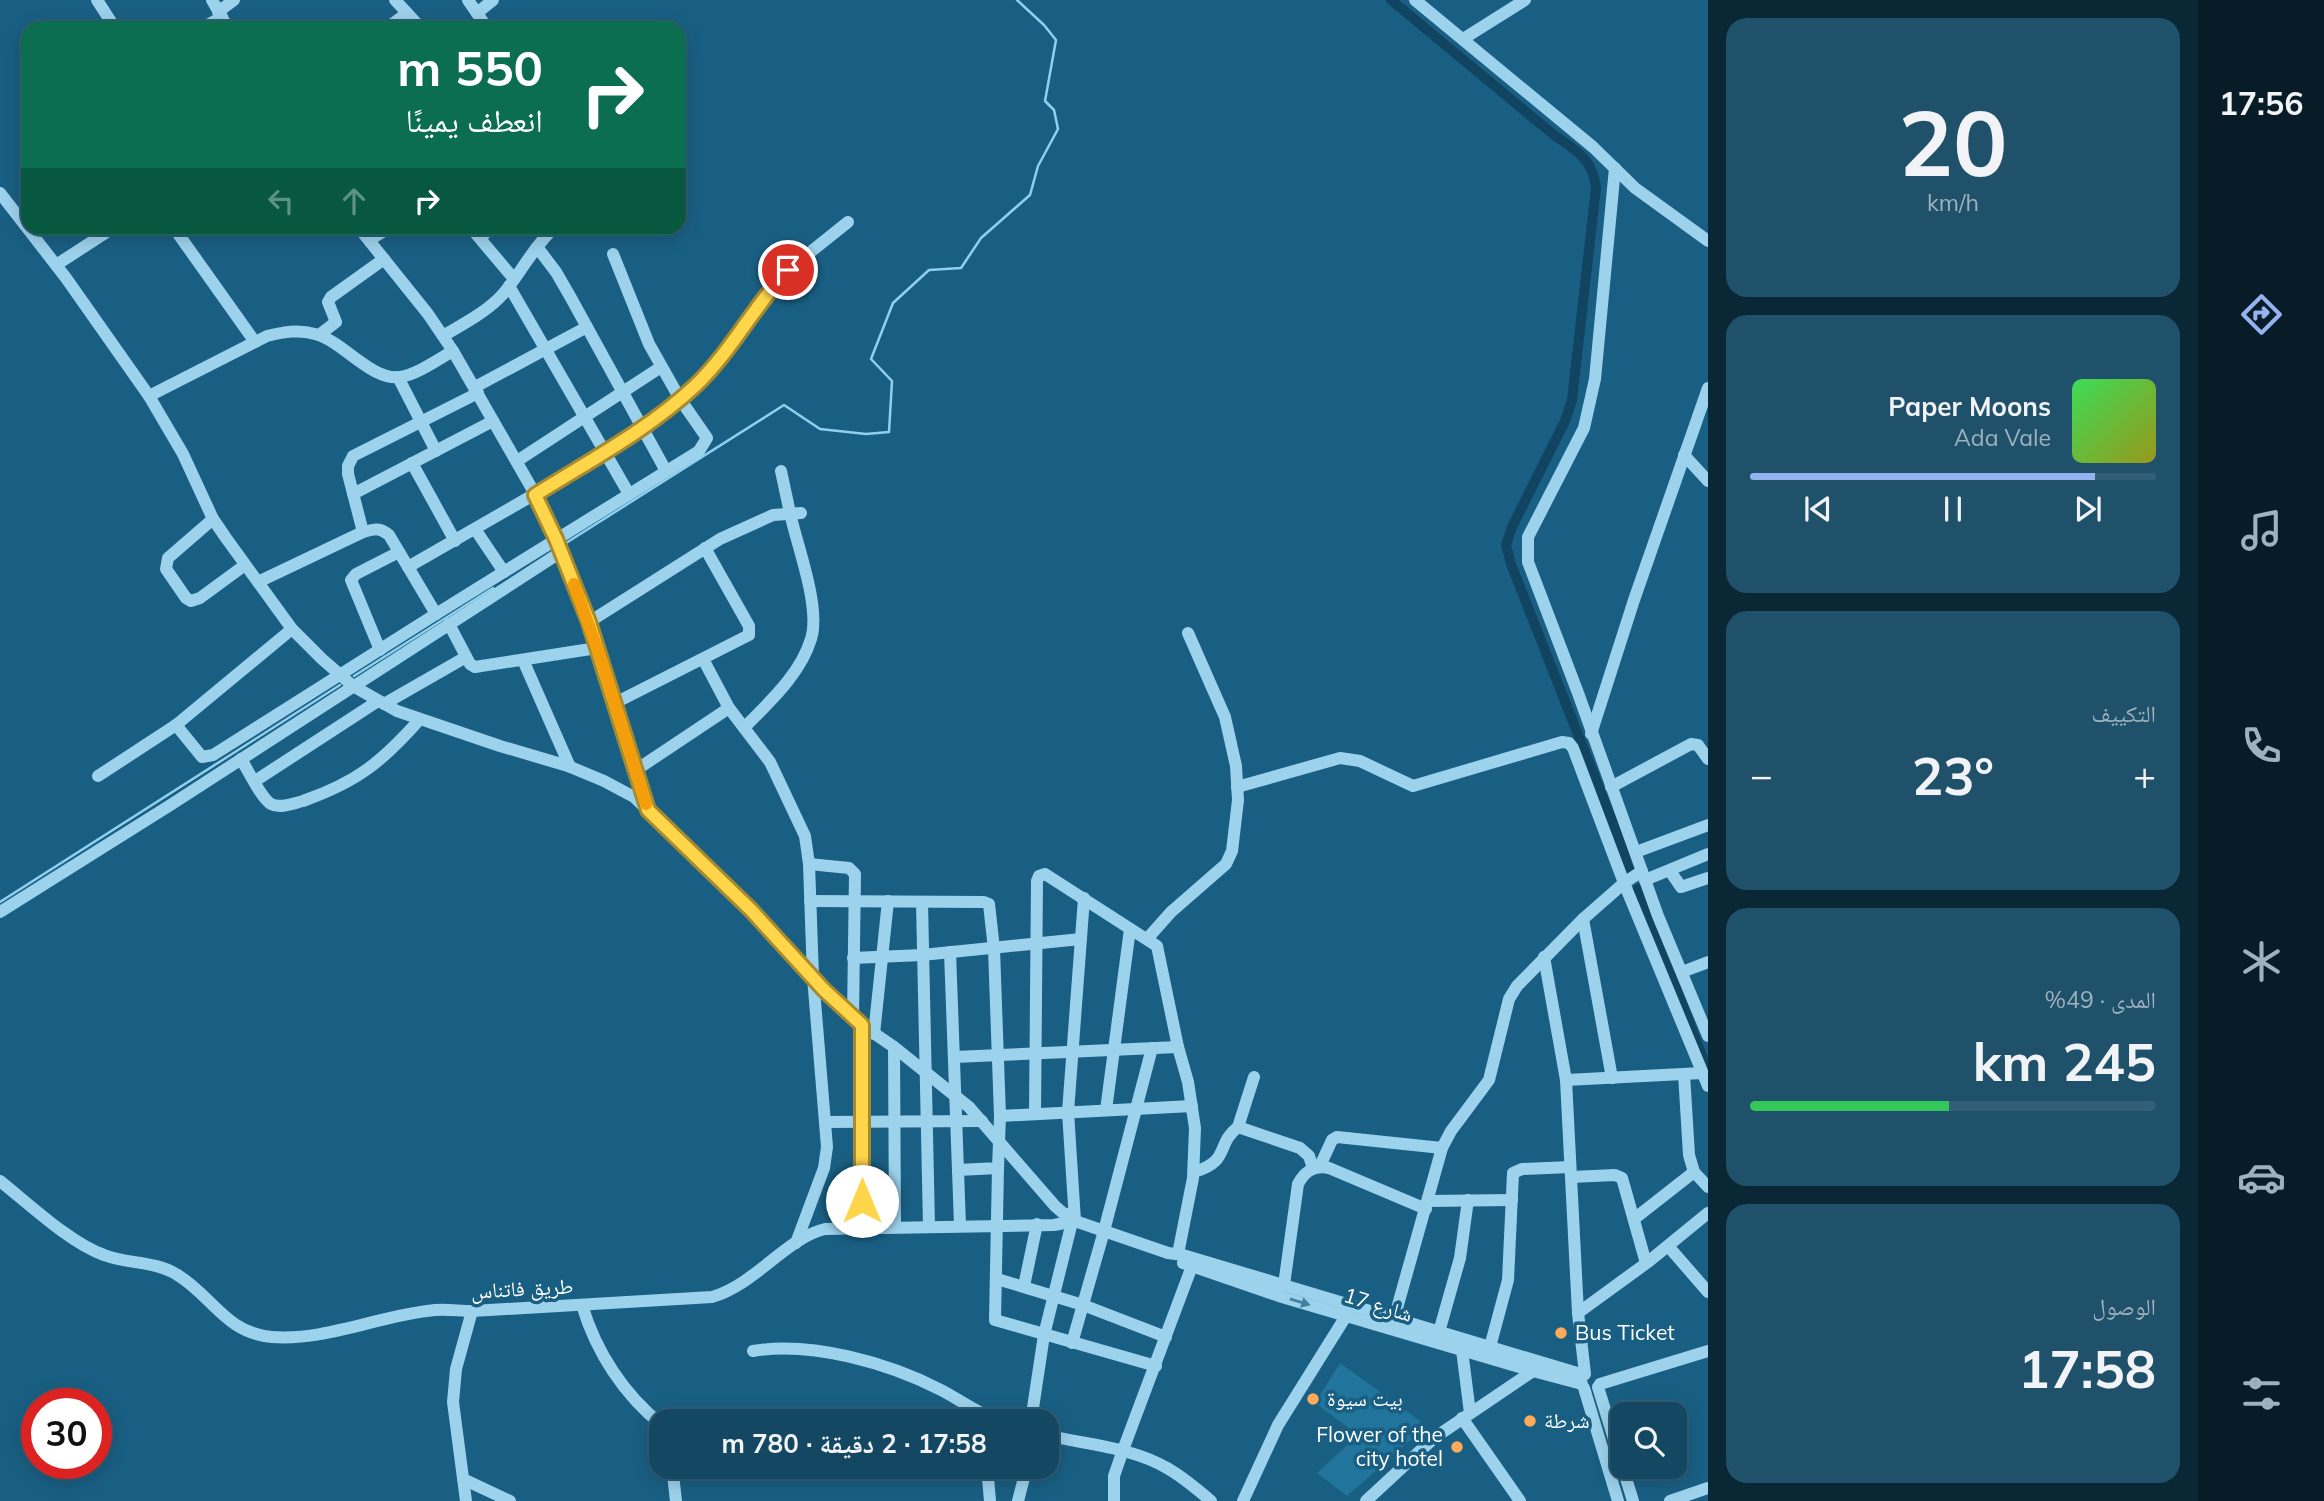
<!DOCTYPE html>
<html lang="ar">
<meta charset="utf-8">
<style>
:root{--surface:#134762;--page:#20516b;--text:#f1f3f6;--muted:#9db2be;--line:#325f77;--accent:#95b2f1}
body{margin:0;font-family:Mulish,"Noto Naskh Arabic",sans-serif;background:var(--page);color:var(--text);direction:rtl;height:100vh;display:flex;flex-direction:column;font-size:26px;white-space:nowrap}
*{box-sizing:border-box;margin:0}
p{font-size:23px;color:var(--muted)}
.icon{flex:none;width:38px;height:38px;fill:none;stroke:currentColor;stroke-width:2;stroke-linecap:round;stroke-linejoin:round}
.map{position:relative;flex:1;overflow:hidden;direction:ltr}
.details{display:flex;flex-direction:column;gap:18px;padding:18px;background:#0a2736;width:490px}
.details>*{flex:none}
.hud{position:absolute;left:21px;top:21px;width:665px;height:214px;border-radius:21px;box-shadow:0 4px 18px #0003,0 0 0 2px var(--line);direction:rtl;background:#0b6e4f;color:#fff;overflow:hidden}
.fabs{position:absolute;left:1610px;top:1402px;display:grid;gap:14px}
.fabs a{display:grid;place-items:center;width:77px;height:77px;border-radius:14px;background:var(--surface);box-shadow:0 4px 18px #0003,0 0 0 2px var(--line);font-size:35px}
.speed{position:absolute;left:21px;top:1388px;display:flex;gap:14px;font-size:35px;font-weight:700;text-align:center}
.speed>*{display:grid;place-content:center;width:91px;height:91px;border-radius:50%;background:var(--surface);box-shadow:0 4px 18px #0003,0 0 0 2px var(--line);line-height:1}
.speed .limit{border:10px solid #d22;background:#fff;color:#111}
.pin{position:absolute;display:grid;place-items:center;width:60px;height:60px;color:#fff;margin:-30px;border:4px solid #fff;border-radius:50%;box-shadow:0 2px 7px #0007}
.me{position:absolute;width:77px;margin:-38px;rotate:0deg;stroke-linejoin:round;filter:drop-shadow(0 0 5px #0008)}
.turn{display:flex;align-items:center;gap:24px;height:147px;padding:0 28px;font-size:32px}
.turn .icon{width:91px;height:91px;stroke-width:2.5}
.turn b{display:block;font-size:49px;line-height:60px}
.lanes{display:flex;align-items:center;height:66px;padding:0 28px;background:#0003;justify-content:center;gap:35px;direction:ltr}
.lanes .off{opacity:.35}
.big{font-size:52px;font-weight:700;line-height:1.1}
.details .tile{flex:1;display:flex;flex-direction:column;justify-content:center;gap:10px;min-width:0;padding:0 24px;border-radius:21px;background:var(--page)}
.details .dial{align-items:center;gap:0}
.dial b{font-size:91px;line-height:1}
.song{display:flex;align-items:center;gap:21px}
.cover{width:84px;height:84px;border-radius:10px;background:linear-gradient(135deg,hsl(130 70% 55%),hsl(60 70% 35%))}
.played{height:7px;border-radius:4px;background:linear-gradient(90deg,var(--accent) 85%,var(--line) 85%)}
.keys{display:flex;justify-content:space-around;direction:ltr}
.heat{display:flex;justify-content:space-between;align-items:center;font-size:38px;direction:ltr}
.charge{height:10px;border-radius:5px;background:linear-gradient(90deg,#34c759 49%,var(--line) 0)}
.trip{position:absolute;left:649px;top:1409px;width:410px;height:70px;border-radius:21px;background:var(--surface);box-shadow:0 4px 18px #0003,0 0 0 2px var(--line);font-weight:700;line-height:70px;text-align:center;direction:rtl}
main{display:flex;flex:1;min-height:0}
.menu{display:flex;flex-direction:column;width:126px;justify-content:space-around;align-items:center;background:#081c27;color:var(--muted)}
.menu .icon{width:49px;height:49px}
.menu .current{color:var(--accent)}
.menu b{font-size:32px;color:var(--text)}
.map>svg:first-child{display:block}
</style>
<main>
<nav class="menu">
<b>17:56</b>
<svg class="icon current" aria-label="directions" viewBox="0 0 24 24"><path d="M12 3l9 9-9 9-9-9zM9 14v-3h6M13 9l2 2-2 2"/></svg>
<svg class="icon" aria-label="music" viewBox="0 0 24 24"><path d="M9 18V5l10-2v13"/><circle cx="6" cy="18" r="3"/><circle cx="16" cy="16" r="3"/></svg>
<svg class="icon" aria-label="phone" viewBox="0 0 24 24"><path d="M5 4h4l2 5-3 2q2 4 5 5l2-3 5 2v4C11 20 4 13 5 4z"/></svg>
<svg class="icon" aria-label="climate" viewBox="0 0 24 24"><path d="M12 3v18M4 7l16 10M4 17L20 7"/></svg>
<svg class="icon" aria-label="car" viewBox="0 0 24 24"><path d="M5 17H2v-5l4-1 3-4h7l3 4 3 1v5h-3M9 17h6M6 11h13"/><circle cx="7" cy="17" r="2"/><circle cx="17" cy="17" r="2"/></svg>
<svg class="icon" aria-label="filters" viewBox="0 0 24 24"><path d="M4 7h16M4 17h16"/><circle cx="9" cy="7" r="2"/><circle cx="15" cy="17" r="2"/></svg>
</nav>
<section class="details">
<div class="tile dial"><b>20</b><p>km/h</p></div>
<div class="tile">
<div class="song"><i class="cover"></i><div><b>Paper Moons</b><p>Ada Vale</p></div></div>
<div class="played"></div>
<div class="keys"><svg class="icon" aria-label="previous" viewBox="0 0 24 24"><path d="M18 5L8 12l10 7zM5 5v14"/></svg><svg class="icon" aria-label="pause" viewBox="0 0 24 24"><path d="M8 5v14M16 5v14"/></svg><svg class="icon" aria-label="next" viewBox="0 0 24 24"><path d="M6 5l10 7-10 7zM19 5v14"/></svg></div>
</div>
<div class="tile"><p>التكييف</p>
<div class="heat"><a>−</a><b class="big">23°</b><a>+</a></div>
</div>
<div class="tile"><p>المدى · 49%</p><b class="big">245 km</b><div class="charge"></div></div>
<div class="tile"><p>الوصول</p><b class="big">17:58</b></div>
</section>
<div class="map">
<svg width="1708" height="1501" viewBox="0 0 1708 1501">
<rect width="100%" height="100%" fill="#195f83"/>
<path fill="#21749c" d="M1340,1363l87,63 -80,70 -30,-23 41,-38 -43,-32z"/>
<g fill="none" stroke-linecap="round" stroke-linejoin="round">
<g stroke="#90d0ee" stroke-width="2.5">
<path d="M566,543l218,-138 36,24 46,5 23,-2 3,-51 -21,-22 22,-56 36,-33 32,-2 20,-30 49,-43 8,-29 20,-37 -4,-19 -9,-9 11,-61 -12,-15 -27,-25"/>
<path d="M354,676l139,-88"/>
<path d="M0,902l340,-217"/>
</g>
<g stroke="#104461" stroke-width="10">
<path d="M1391,0l163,135c23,16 39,24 42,53l-24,212 -7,21 -53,106 -6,18 5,19 121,308"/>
<path d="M1638,889l69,180"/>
</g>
<g stroke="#9dd2ec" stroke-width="12">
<path d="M97,0l18,28"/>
<path d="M212,0l16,28"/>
<path d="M395,0l26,28"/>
<path d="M468,0l15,22 1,6"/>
<path d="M1415,0l178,147 42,41 73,53"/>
<path d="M218,12l16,-12"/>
<path d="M477,13l16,-13"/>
<path d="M202,28l20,-11"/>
<path d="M387,28l20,-15"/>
<path d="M1463,39l62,-39"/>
<path d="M1615,168l-20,211 -11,49 -56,109v25l50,131 80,223 50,120"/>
<path d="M0,193l66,85 83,118 34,58 30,65 13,19 66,91 30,30 31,27 44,25 103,35 68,20 36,15 30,16 117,113 85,92 26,23 32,22 75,60 86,99 8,7 11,3"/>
<path d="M174,228l81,114"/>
<path d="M359,228l69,86 25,37 82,143 54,128 59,186"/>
<path d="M471,228l43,51"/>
<path d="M480,238l11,-10"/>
<path d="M369,240l20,-12"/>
<path d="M537,247l19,25 15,26 95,173"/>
<path d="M56,265l57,-37"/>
<path d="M509,286l120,208"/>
<path d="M319,335l17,-13 -8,-20 3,-5 53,-38"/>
<path d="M443,336c20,-12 44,-24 60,-42 18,-21 30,-47 51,-66"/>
<path d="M398,377l38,74"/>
<path d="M475,387l112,-60"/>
<path d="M149,396l118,-60c17,-4 31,-7 48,-2 28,7 56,47 85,43 18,-3 37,-17 53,-26"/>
<path d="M1684,455l24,26"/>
<path d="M517,461l144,-94"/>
<path d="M412,463l43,78"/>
<path d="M353,494l140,-73"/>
<path d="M213,519l-45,39 -2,11 20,29 5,3 9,-3 45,-33"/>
<path d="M475,529l29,43"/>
<path d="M363,532l-15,-58v-8l5,-10 125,-63"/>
<path d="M408,567l127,-73 106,-67 39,-28 30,-29 63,-84 15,-16 60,-48"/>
<path d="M258,582l105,-50c11,-3 17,-5 26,3l47,79"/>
<path d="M589,622l131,-83 53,-24 28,-2"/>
<path d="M449,624l21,40 5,3 122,-19"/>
<path d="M380,650l-29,-70 5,-6 43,-22"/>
<path d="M703,659l26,49 41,54 35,74 4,28 4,113 14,170 -3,21 -28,75"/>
<path d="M523,660l47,107"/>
<path d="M615,703l134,-68v-9l-44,-78"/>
<path d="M384,704l82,-47"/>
<path d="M176,725l26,32 11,-2 223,-141 263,-163 8,-13 -27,-39 -31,-55 -36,-90"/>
<path d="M744,728c25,-26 56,-53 67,-89 10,-32 -14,-93 -21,-126 -3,-14 -6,-28 -9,-42"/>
<path d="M1591,734l43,-134 74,-212"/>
<path d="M241,759c7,11 20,39 30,45 9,5 23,-1 32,-3 54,-19 79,-39 117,-82"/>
<path d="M636,770l93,-62"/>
<path d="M98,776l78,-51 116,-96"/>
<path d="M255,781l123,-80"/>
<path d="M1237,787l103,-29 20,3 53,25 149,-44 7,1 4,5 51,135 84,203"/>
<path d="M1611,787l80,-43 7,1 10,14"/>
<path d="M1636,852l72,-27"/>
<path d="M809,864l40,4 6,6 -2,143"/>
<path d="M1670,871l11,16 27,-9"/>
<path d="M1645,880l63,-26"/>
<path d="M810,901l174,1 5,2 5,45 6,167 -2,52 -40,2"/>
<path d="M922,902l7,324"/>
<path d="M0,912l172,-108 389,-252"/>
<path d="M1583,919l29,159"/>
<path d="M1147,939l24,-27 55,-48 6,-13 6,-51 -2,-34 -11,-49 -37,-84"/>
<path d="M950,952l10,273"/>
<path d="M1544,957l22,123 12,233 7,61"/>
<path d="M853,958l69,-3 159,-16"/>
<path d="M1682,972l26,-10"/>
<path d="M862,1025v202"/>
<path d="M874,1034l14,-133"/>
<path d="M894,1047l1,179"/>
<path d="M954,1057l224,-10"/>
<path d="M1684,1074l5,81 5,17 14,15"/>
<path d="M1566,1080l136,-7"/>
<path d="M1106,1110l24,-181"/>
<path d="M1035,1114l2,-233 2,-5 6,-2 112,72 21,101 10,35 7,46 -2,50 -15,76"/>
<path d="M1000,1116l192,-10"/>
<path d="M825,1122l157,-1"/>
<path d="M1238,1127l16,-50"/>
<path d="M1320,1166l12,-26 5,-3 105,11"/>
<path d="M998,1168l-3,152 161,46"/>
<path d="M1194,1172c37,-11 21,-27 44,-45l62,21 9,8 4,12"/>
<path d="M1571,1177l44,-2 7,3 24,85"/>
<path d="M0,1181c29,23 70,62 104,74 23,9 51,6 72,19 36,21 49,59 96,63 55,4 108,-22 163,-27 12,-1 25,1 37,1l240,-14c44,-13 74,-59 113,-68l229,-4 21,-4 93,32 15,2 401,120"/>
<path d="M1428,1201l84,-1"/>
<path d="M1634,1219l60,-47"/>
<path d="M1075,1221l-7,-109 16,-214"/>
<path d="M1668,1246l40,46"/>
<path d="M1183,1263l99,34 251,74 49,13"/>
<path d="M997,1279l86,26 83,32"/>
<path d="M1284,1285l14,-101c7,-13 16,-19 31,-16l97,41"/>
<path d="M1024,1286l13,-62"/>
<path d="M582,1305c14,47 42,90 80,120"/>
<path d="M1578,1313l70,-51 60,-49"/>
<path d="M1394,1319l48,-171 9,-17 38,-51 20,-81 8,-13 66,-67 41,-36 18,-12"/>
<path d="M1439,1332l21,-74 8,-58"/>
<path d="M1072,1343l32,-112 48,-183"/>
<path d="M1490,1347l18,-67 5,-107 9,-4 48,-2"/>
<path d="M1462,1350l8,63"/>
<path d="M753,1351c58,-10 136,12 188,39 19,10 37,23 57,31"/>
<path d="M1600,1384l108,-33"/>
<path d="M1598,1387l35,114"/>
<path d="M1584,1388l34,113"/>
<path d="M1462,1418l58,83"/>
<path d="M1031,1421l13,-86 28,-113"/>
<path d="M1046,1435c41,10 85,12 121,33 16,9 30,21 44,33"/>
<path d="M672,1466l4,35"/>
<path d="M987,1466l3,35"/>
<path d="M463,1479l47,22"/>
<path d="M466,1501l-13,-99 3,-33 16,-58"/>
<path d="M1018,1501l9,-35"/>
<path d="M1114,1501v-25l9,-26 69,-184"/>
<path d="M1243,1501l35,-76 68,-109"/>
<path d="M1366,1501l68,-63 99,-67"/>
<path d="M1670,1501l38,-13"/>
</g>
</g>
<defs><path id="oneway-solid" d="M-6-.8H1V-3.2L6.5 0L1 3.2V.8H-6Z" transform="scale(1.75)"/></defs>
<use fill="#4182a2" href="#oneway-solid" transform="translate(1300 1302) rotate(17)"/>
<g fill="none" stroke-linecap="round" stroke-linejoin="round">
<defs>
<path id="route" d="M788,270c-34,36 -57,82 -93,116 -47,44 -106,75 -160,109l21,44 33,83 59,188 103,100 73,80 38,35v176"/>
</defs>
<use href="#route" stroke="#a68a30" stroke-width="18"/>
<use href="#route" stroke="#ffd54a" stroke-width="12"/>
<path stroke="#f59e0b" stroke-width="12" d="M574,584l28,78 44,142"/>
</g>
<g fill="#ffaa58" stroke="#195f83" stroke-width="2.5">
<circle cx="1561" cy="1333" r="7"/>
<circle cx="1313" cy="1399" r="7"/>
<circle cx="1530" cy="1421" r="7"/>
<circle cx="1457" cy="1447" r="7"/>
</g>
<g text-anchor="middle" stroke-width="7" stroke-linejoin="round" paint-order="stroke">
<g font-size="21" fill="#fff" stroke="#195f83">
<text transform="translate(522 1289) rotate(-3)" y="7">طريق فاتناس</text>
<text transform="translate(1378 1305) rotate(17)" y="7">شارع 17</text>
</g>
<g font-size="21" fill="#fff" stroke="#195f83" text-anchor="start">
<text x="1575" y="1340">Bus Ticket</text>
<text x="1327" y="1406">بيت سيوة</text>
<text x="1544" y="1428">شرطة</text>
<text x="1443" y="1442" text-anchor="end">Flower of the<tspan x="1443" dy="24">city hotel</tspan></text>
</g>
</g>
</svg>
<div class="fabs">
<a><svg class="icon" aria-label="search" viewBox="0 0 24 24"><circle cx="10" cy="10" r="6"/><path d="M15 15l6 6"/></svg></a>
</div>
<div class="speed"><div class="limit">30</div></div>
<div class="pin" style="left:788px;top:270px;background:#d93025"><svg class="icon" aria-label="arrive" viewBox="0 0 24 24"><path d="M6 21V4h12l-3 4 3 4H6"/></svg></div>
<svg class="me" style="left:862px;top:1201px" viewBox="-20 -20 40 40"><circle r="19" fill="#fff"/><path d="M0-13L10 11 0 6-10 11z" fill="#ffd54a"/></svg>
<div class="trip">17:58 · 2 دقيقة · 780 m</div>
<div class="hud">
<div class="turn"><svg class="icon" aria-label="right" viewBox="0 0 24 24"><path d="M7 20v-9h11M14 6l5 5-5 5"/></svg><div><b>550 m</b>انعطف يمينًا</div></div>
<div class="lanes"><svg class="icon off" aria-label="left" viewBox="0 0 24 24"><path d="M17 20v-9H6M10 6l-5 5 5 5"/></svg><svg class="icon off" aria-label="ahead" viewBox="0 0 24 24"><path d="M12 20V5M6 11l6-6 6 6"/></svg><svg class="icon" aria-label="right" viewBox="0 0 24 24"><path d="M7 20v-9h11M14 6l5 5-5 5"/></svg></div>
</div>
</div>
</main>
